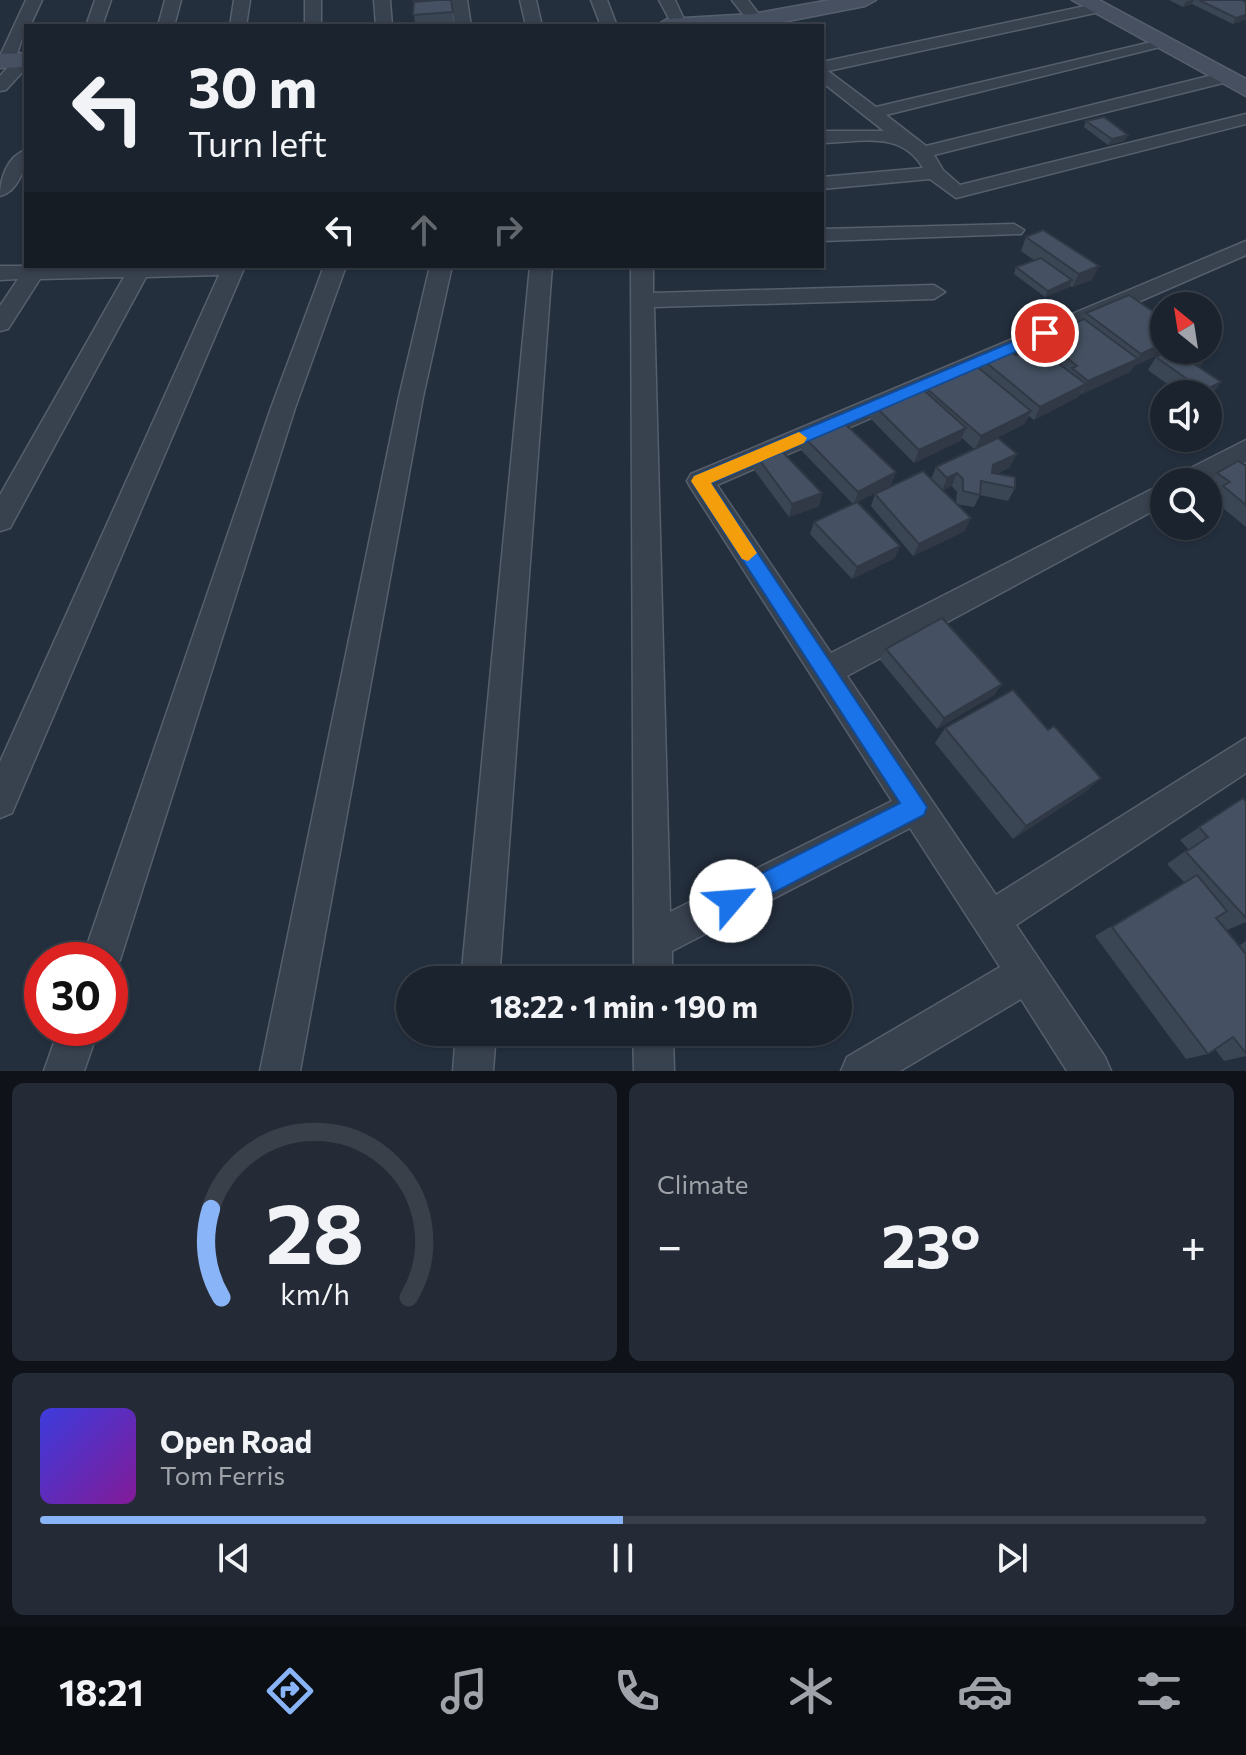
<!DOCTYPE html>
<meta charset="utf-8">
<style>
:root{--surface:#1b232e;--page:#242b36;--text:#f1f3f6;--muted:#a0a4aa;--line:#39404a;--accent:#8ab4f8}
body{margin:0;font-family:Commissioner,sans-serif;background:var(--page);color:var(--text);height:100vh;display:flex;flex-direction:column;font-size:30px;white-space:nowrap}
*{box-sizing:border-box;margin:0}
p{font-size:26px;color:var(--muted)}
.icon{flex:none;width:44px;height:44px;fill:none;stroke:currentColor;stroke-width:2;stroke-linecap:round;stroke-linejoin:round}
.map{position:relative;height:1071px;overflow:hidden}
.sheet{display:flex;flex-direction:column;gap:12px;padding:12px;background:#0f1319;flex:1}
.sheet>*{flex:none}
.hud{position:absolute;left:24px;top:24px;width:800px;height:244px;border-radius:0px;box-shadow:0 2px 6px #0004,0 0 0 2px var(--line);background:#1b232e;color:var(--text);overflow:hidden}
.needle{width:52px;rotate:330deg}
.buttons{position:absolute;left:1150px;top:292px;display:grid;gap:16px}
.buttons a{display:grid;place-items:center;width:72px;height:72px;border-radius:50%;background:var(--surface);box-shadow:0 2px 6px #0004,0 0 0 2px var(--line);font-size:40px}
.speed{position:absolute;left:24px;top:942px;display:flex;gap:16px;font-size:40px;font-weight:700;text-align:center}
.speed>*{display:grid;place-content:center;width:104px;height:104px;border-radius:50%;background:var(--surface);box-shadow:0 2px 6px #0004,0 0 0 2px var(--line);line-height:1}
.speed .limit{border:12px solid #d22;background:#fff;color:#111}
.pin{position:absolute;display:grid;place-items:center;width:68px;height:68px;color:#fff;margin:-34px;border:4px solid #fff;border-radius:50%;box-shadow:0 2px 8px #0007}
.me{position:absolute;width:88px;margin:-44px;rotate:63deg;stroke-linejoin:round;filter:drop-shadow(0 0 6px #0008)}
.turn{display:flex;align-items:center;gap:28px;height:168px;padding:0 32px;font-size:36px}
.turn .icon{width:104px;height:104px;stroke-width:2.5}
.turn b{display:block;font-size:56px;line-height:68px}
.lanes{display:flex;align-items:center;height:76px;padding:0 32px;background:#0003;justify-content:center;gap:40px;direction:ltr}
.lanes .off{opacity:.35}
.big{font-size:60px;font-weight:700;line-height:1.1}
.sheet .card{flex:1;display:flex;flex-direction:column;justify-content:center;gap:12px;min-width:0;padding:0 28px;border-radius:12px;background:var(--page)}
.sheet .dial{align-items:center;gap:0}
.dial svg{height:208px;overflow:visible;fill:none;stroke:var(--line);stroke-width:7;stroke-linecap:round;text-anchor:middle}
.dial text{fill:var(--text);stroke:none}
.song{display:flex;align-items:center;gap:24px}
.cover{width:96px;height:96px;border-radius:12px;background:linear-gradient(135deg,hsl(240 70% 55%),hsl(290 70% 35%))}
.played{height:8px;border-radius:4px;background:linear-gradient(90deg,var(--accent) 50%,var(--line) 50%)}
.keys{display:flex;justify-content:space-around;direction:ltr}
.heat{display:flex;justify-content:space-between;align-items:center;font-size:44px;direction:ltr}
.sheet .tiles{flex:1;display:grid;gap:12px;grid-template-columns:1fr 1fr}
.card:last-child{grid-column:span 2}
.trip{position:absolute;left:396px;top:966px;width:456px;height:80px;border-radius:40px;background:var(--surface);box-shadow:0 2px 6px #0004,0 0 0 2px var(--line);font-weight:700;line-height:80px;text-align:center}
.tabs{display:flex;height:128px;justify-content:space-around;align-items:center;background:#0b0e12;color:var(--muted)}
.tabs .icon{width:56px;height:56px}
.tabs .selected{color:var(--accent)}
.tabs b{font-size:36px;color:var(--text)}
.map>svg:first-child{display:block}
</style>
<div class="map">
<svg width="1246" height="1071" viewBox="0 0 1246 1071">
<rect width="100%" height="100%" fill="#242f3e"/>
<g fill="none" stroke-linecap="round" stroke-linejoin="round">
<defs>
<g id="street">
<path d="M26,0h16l-12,26h-4l-11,34 11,-4v12l-20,22 -6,1v-15l10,-11h-10v-9z"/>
<path d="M95,0h16l-9,26h-16z"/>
<path d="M165,0h16l-7,26h-16z"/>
<path d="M234,0h16l-4,26h-16z"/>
<rect x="305" y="0" width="16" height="26"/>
<path d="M374,0h16l2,26h-16z"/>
<path d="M451,0h16l4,26h-16z"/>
<path d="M520,0h16l6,26h-16z"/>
<path d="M591,0h16l10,26h-16z"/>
<path d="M659,0h16l12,26h-14z"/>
<path d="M732,0h16l20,26h-16z"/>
<path d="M1099,3l5,2v6l-276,60 48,36 288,-68 8,5 -286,71 40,31 299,-74 8,5 -2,4 -297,74 9,15 17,15 286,-71v10l-290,74 -26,-19 -108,10v-12l101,-9c-22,-38 -62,-26 -101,-25v-12h62l-62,-49v-20z"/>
<path d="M26,150c0,17 -7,41 -26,46 0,-17 7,-40 26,-46z"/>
<path d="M1014,224l10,6 -3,4 -199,7v-12z"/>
<path d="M1246,241v14l-529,230 114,168 333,-170v22l-317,171 149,219 250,-157v35l-230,152 89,132 6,14h-44l-46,-72 -121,72h-59l6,-14 153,-90 -90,-139 -238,123v29h-38l-3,-714h22v27l281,-8 11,7 -11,7 -280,8 16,605 222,-111 -201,-313 -4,-7 4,-7z"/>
<path d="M0,266h245l-233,547 -12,5v-56l219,-487 -73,2 -136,251 -10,3v-36l124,-218 -84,2 -32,50 -8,2v-25l18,-27 -18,1z"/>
<path d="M324,266h22l-51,142 -175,552 -10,15v-15h-28l189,-552z"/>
<path d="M430,266h22l-29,131 -123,674h-40l139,-674z"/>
<path d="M530,266h22l-53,714h-38z"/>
<path d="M1246,440v22l-38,20h-35l4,-7z"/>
<path d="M59,1028h40l-15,43h-40z"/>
<path d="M456,1032h40l-3,39h-40z"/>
<path d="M633,1032h40l1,39h-40z"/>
</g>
<g id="secondary">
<path d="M830,0h46l-11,6 -103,20h-106l11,-7 86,-5z"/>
<path d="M1072,0h27l147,79v17z"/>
<path d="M26,53v14l-26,1v-14z"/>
</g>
</defs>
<use href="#street" stroke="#565f6c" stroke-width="3"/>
<use href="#secondary" stroke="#565f6c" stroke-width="3"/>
<use href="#street" fill="#38414e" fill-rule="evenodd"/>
<use href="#secondary" fill="#465061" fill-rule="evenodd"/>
</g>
<g fill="#3b4654">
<path d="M413,0h38l3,24 -39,2z"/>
<path d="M1169,0h73l4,2 -13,22 -41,-20 -9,3z"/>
<path d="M1086,121l42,14 -4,6 -16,4 -24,-18z"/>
<path d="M1026,237l66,43 -20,7 -2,-1 -1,1 -24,10 -31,-23 2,-7 19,-6 -14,-10z"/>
<path d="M1086,313l78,6 -34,53 -50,22 -2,3 -44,23 -5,-4 -5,8 -45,23 31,20 -14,7 19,14 -7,13 -28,-6 -6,12 -18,-3 1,-12 -5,-6 -10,4 23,41 -52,25 -42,-50 4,-12 56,-15 5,-12 38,-18 -12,-11 -2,3 -46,22 -45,-46 4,-13 52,-13 1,-3 52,-20 4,-9 34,-4 16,-8 4,-7 47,-21z"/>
<path d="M1156,357l46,8 -4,2 23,15 -10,14 -3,1v-3h-27l-33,-24z"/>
<path d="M804,437l87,48 -34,17 38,56 -43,21 -42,-45 4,-12 39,-18 -52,-54z"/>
<path d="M755,454l67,39 -3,13 -30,11 -37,-50z"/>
<path d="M1246,466v61l-34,-28 5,-6 -9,-6v-2l9,-12z"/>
<path d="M886,649l116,35 -8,11 -57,34 -57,-69z"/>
<path d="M945,728l103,2 53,48 -16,14 -72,47 -78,-96z"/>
<path d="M1243,798l3,4v120l-19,8 12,16 7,-5v115l-22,5 -9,-12 -7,5 -22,5 -91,-123 89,-54 -17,-18 21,-15 -8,-9z"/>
</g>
<g fill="#303945">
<path d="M1194,0l-2,4 -9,3 3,-6z"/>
<path d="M1246,15v5l-13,4 3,-6z"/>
<path d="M1128,135l-4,6 -16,4 4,-6z"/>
<path d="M1099,266l-7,14 -20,7 7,-13z"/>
<path d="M1072,280l-3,7 -24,10 3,-6z"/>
<path d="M1164,343v7h4l-35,17 8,-13z"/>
<path d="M1055,348l-7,14 -5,2 6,-13z"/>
<path d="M1211,352l-9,13 -18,11 9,-13z"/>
<path d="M1138,359l-8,13 -49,23 7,-14z"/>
<path d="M1221,382l-10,14 -3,1v-3h-6l2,-3z"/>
<path d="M1086,384l-8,13 -44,23 6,-13z"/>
<path d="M1031,411l-7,13 -49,25 6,-13z"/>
<path d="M966,428l-6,13 -46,22 5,-13z"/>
<path d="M1017,454l-7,13 -24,11 7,-13z"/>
<path d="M896,472l-5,13 -37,19 4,-12z"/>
<path d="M957,473l-5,13 -10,5 5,-13z"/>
<path d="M822,493l-3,13 -30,11 3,-13z"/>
<path d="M971,518l-6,13 -52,25 6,-12z"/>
<path d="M900,546l-5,12 -43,21 5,-12z"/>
<path d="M1002,684l-8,11 -57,34 7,-11z"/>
<path d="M1101,778l-16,14 -72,47 13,-13z"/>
</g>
<g fill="#455162" stroke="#303945" stroke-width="2">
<path d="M413,0h24l-23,2z"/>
<path d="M437,0h14l2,12 -40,3 1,-13z"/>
<path d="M1199,0h43l4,2v13l-10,3z"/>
<path d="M1104,117l24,18 -16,4 -26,-18z"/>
<path d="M1043,230l56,36 -20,8 -53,-37z"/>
<path d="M1041,258l31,22 -24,11 -32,-24z"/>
<path d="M1129,295l35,24v24l-23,11 -55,-41z"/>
<path d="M1084,319l54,40 -50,22 -16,-13 5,-2 -22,-18 -6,3 -13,-11z"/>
<path d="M1035,346l51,38 -46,23 -58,-48 24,-11 10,7z"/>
<path d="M1170,350h38l3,2 -18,11 28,19 -17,9 -48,-34z"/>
<path d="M975,365l56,46 -50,25 -55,-48z"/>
<path d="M918,385l48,43 -47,22 -46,-46z"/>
<path d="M841,420l55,52 -38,20 -54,-55z"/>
<path d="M998,438l19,16 -24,11 -1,8 23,4v11l-34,-7 -1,14 -17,-4v-12l-6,-6 -10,5 -11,-11z"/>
<path d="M775,444l47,49 -30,11 -37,-50z"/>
<path d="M1238,461l8,5v39l-23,-19 7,-4 -13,-9z"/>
<path d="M923,471l48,47 -52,26 -44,-50z"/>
<path d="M857,502l43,44 -43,21 -43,-45z"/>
<path d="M942,618l60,66 -58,34 -58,-69z"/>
<path d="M1013,690l35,40 6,-4 47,52 -75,48 -81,-98z"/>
<path d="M1243,798l3,4v116l-60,-66 22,-15 -9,-10z"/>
<path d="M1197,875l30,36 -11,7 30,36v99l-13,-16 -25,17 -96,-127z"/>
</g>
<path fill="#1a73e8" stroke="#114b97" stroke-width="2" d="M1045,328l7,5 -2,4 -339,146 216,324 -3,8 -184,95 -9,3 -8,-3 -4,-9 4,-8 177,-90 -206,-318v-9z"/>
<path fill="#f59e0b" d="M799,432l8,6 -3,5 -93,40 46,70 -9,8 -6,-2 -51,-78 3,-5z"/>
</svg>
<div class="buttons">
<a><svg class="needle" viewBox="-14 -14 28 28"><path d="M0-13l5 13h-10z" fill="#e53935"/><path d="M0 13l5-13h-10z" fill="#a0a4aa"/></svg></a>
<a><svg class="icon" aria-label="sound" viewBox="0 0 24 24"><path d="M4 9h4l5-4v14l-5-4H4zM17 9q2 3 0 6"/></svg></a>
<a><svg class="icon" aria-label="search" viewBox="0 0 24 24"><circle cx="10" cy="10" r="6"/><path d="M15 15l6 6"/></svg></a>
</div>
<div class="speed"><div class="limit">30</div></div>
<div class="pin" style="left:1045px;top:333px;background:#d93025"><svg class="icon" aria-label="arrive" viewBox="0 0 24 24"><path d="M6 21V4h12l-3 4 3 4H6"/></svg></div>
<svg class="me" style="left:731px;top:901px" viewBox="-20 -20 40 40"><circle r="19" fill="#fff"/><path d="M0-13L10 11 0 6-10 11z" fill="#1a73e8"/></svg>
<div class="trip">18:22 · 1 min · 190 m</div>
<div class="hud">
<div class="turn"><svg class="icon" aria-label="left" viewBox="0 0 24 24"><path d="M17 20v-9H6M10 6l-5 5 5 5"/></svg><div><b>30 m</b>Turn left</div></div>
<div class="lanes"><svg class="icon" aria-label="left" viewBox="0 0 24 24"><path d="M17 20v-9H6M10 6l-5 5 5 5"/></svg><svg class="icon off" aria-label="ahead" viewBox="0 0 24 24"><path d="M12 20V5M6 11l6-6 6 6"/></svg><svg class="icon off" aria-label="right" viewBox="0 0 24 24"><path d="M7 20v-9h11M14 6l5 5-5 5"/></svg></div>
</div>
</div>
<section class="sheet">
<div class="tiles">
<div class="card dial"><svg viewBox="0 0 100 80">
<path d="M14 69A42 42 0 1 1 86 69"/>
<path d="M14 69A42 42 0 0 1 10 35" stroke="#8ab4f8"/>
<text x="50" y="56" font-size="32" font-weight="700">28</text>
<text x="50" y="72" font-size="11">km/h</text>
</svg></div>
<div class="card"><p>Climate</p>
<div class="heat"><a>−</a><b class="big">23°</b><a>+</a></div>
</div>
<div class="card">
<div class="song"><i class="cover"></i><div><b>Open Road</b><p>Tom Ferris</p></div></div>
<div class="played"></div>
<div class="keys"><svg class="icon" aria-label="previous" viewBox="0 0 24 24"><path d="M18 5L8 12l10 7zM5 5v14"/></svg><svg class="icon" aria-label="pause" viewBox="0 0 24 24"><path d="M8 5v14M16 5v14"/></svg><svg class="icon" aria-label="next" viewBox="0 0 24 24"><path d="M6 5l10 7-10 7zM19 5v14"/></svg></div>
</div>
</div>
</section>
<nav class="tabs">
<b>18:21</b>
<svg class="icon selected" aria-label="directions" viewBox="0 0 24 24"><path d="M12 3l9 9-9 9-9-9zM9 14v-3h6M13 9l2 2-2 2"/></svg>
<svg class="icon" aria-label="music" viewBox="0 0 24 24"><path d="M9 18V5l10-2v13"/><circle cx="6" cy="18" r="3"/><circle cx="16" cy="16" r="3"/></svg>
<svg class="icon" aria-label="phone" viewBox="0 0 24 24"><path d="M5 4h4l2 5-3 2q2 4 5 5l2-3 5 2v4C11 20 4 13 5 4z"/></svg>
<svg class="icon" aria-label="climate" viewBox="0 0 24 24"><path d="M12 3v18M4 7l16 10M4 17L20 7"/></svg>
<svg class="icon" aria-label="car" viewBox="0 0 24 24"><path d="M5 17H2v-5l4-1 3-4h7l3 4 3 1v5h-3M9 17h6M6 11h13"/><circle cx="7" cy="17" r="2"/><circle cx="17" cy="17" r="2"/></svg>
<svg class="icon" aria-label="filters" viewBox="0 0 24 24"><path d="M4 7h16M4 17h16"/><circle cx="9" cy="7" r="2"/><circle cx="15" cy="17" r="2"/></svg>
</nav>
